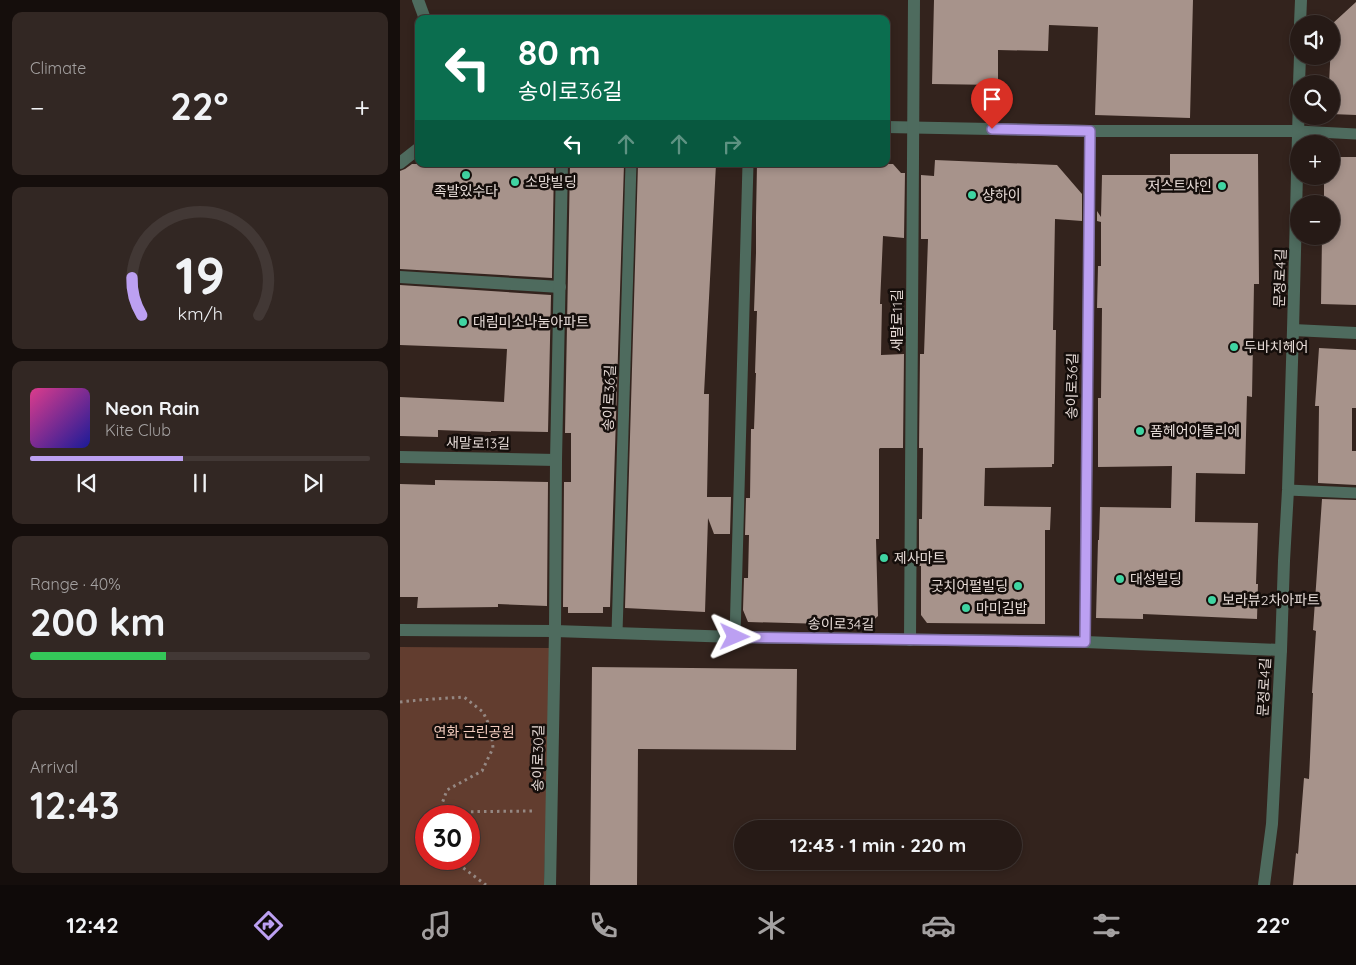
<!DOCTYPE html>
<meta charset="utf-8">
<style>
:root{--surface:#261a16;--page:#322723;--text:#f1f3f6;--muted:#a4a1a1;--line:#423835;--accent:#bca0f2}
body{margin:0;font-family:Quicksand,"Noto Sans KR",sans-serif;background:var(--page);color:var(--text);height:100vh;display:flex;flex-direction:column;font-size:19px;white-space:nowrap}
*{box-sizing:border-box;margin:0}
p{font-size:16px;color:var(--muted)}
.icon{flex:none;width:28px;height:28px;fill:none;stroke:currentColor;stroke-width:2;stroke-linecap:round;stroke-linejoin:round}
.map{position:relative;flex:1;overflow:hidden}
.sheet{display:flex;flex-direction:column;gap:12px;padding:12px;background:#150e0c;width:400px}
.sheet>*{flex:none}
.guide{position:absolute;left:15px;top:15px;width:475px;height:152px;border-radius:10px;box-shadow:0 2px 8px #0003,0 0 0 1px var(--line);background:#0b6e4f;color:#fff;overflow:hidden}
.buttons{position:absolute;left:890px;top:15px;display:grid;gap:10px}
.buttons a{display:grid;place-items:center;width:50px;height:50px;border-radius:50%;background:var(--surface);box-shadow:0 2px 8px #0003,0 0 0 1px var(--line);font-size:25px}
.speed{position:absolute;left:15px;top:805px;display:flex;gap:10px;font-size:25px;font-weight:700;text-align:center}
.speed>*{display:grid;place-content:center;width:65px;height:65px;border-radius:50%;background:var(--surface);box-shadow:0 2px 8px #0003,0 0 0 1px var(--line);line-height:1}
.speed .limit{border:8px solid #d22;background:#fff;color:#111}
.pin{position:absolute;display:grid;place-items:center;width:42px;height:42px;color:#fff;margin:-51px -21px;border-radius:50% 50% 50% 0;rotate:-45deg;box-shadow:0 0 5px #0007}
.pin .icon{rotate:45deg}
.me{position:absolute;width:55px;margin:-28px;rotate:91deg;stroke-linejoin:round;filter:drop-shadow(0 0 4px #0008)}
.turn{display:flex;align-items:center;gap:18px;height:105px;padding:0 20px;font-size:22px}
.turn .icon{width:65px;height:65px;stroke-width:2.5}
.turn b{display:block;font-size:35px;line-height:42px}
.lanes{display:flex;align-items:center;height:48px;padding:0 20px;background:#0003;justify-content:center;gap:25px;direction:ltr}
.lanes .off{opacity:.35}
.big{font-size:38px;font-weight:800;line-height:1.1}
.sheet .widget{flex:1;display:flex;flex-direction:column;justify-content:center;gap:8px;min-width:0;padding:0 18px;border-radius:10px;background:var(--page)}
.sheet .dial{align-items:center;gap:0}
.dial svg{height:130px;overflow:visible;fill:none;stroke:var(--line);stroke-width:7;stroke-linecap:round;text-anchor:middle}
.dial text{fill:var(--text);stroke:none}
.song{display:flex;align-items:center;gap:15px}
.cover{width:60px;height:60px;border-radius:8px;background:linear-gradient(135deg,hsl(330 70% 55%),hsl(240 70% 35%))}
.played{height:5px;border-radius:2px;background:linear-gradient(90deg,var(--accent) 45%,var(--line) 45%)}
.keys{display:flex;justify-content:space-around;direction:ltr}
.heat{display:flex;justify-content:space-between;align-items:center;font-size:28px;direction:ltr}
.charge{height:8px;border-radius:4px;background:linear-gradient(90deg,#34c759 40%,var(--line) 0)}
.trip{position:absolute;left:334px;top:820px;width:288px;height:50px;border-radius:25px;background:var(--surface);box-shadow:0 2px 8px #0003,0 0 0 1px var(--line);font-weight:800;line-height:50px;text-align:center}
.tab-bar{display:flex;height:80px;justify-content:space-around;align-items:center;background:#0f0a09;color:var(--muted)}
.tab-bar .icon{width:35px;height:35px}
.tab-bar .selected{color:var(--accent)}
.tab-bar b{font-size:22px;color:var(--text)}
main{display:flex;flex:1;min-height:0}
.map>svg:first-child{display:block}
</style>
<main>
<section class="sheet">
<div class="widget"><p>Climate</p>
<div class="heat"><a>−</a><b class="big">22°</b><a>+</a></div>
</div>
<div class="widget dial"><svg viewBox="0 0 100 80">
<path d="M14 69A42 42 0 1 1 86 69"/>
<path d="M14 69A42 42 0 0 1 8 46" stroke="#bca0f2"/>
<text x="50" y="56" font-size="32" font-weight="700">19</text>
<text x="50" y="72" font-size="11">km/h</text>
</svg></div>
<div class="widget">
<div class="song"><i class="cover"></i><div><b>Neon Rain</b><p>Kite Club</p></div></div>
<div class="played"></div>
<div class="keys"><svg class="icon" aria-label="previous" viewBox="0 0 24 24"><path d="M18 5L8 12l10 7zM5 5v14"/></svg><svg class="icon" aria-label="pause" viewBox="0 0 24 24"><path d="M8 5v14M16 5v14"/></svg><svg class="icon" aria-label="next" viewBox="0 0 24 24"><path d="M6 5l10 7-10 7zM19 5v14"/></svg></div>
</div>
<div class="widget"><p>Range · 40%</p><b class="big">200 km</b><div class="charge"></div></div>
<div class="widget"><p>Arrival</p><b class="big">12:43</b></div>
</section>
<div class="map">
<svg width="956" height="885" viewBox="0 0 956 885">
<rect width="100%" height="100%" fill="#33231d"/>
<path fill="#623d2f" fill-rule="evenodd" d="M0,647l151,1 -7,237h-144zM26,816h43v43h-43z"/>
<g fill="#a7938b">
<path d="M534,0h259l-3,118 -95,-3 3,-88 -49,-2 -1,26 -50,-1v35l-66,-1z"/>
<path d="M956,2v113l-25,-1v-30h-2l3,-60z"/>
<path d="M770,154h88l1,130h-5l-2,113 -5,-1 -2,78 -49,-1 -1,49 63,1 -2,61h2l-1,35 -114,-5v5l-47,-1 2,-78h1l1,-33 71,1 1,-42 -74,1v-69h3l1,-90h-5l1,-42h3v-44l-4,-1v-10l4,6 1,-42h68z"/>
<path d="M931,157h25v148l-35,-1 1,-68h9v-32h-7v-28h7z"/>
<path d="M535,160l122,5 25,29v27l-27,-2 -2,111h3l-2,134h-2v3l-67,1 -1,38 67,1 -1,23h-5v94l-118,-1 -6,-8v-49h-2v-47h3l1,-71h-4l1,-94h4l4,-115h-7v-64l13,1z"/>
<path d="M12,164h142l-2,114 -152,-9v-98l5,-2z"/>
<path d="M170,164h54l-14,443h-7v6h-35v-6h-5l1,-125h7v-49h-6z"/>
<path d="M238,164h78l-12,230h5l-2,103h24l-1,37h-16l-6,-16 -3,94 -80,-4z"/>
<path d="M357,164h136l8,9h4l-1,65 -21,-2 -3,68h2l-1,51 23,-1 -1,94h-23l-1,1v90h-3l2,77 -10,9 -42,1v-2l-78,-2 -5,-12 1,-32h4l1,-43h-4l1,-37h4l1,-69h3l2,-56h-1l2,-62h-3l2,-58v-36z"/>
<path d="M0,285l151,10 -3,137 -57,-1v1l-53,-2v7l-38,-1v-39l104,5 3,-53 -107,-4z"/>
<path d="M919,348l37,2v58h-4v43h4v34l-38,-2 1,-77h-4z"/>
<path d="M35,480l113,2 -1,124 -49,-2v3l-81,1 1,-11h-18v-113l35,1z"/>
<path d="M922,499l34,1v385h-63l3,-32 2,1 6,-76 5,1 4,-86h-1l4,-62 -3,-1z"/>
<path d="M192,667l205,2 -1,81 -158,-1 -1,136h-47z"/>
</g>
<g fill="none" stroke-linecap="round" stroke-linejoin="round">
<g stroke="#958883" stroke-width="3" stroke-dasharray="2.5 4" stroke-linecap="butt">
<path d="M0,702l19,-2 45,-3 19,15 8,17 2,19 -11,23 -35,19 -8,22 93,-1"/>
<path d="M54,859l8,8 24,18"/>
</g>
<g stroke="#4e6b5e" stroke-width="11">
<path d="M898,131l58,3"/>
<path d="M888,490l68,3"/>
<path d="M217,633l14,-469"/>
<path d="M335,637l13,-473"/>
<path d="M685,642l5,-511"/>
</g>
<g stroke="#4e6b5e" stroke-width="12">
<path d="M18,0l7,19"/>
<path d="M486,127l204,4h208"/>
<path d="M0,163l19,-15"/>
<path d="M0,277l160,10"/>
<path d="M893,330l63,3"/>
<path d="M0,457l156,3"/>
<path d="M0,630l155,1 180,6 350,5 196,8"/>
<path d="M510,640l4,-640"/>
<path d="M150,885l5,-254 1,-171 6,-296"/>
</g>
<g stroke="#4e6b5e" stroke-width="12">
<path d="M900,24l1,-24"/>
<path d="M899,84l1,-28"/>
<path d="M864,885l8,-61 9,-174 3,-89 4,-71 5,-160 6,-234"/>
</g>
</g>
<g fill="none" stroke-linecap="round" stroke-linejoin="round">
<defs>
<path id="route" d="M335,637l350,5 5,-511 -98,-2"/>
</defs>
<use href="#route" stroke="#7a689d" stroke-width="12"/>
<use href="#route" stroke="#bca0f2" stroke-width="9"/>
</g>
<g fill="#40d4a2" stroke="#150e0b" stroke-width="2">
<circle cx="66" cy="175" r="5"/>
<circle cx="115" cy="182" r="5"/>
<circle cx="822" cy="186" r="5"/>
<circle cx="572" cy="195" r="5"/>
<circle cx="63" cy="322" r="5"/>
<circle cx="834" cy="347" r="5"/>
<circle cx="740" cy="431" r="5"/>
<circle cx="484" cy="558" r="5"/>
<circle cx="720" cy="579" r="5"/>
<circle cx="618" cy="586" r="5"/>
<circle cx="812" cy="600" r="5"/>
<circle cx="566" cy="608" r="5"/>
</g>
<g text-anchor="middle" stroke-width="5" stroke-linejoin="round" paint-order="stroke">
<g font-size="14" fill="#e6dbd7" stroke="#150e0b" text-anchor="start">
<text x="125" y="187">소망빌딩</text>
<text x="812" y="191" text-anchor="end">저스트샤인</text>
<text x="66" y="196" text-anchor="middle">족발있수다</text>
<text x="582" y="200">샹하이</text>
<text x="73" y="327">대림미소나눔아파트</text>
<text x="844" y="352">두바치헤어</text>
<text x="750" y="436">폼헤어아뜰리에</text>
<text x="494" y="563">제사마트</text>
<text x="730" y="584">대성빌딩</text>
<text x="608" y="591" text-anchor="end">굿치어펄빌딩</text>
<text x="822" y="605">보라뷰2차아파트</text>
<text x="576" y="613">마미김밥</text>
</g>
<g font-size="14" fill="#e6dbd7" stroke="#150e0b">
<text transform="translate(880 278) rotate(-88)" y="5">문정로4길</text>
<text transform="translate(497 320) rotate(-90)" y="5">새말로11길</text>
<text transform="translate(672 386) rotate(-89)" y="5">송이로36길</text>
<text transform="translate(209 398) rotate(-88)" y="5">송이로36길</text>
<text transform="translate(78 443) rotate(1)" y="5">새말로13길</text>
<text transform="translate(441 624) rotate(1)" y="5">송이로34길</text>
<text transform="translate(864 687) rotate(-87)" y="5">문정로4길</text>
<text transform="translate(138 758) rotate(-89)" y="5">송이로30길</text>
</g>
<g font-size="14" fill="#f3ccbe" stroke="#150e0b">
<text x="74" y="737">연화 근린공원</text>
</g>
</g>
</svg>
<div class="buttons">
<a><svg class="icon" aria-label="sound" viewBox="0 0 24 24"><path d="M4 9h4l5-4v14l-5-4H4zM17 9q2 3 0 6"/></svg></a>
<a><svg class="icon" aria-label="search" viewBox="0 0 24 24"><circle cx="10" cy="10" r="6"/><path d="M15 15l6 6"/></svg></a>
<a>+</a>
<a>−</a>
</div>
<div class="speed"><div class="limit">30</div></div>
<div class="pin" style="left:592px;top:129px;background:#d93025"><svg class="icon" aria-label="arrive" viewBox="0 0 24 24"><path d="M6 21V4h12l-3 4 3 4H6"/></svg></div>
<svg class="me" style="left:335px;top:637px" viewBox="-20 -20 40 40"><path d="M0-17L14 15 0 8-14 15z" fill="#bca0f2" stroke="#fff" stroke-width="4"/></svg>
<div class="trip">12:43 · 1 min · 220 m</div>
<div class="guide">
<div class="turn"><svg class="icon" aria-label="left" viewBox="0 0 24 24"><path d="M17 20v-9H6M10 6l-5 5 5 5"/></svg><div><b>80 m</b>송이로36길</div></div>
<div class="lanes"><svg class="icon" aria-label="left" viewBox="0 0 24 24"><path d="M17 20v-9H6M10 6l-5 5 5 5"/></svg><svg class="icon off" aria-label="ahead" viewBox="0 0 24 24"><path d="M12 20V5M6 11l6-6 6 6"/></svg><svg class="icon off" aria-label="ahead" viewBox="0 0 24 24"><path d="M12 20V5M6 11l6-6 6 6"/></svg><svg class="icon off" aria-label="right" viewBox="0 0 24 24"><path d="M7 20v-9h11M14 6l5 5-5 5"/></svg></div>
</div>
</div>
</main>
<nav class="tab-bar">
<b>12:42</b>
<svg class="icon selected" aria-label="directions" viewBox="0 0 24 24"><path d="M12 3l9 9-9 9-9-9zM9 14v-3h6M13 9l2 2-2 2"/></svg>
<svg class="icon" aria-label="music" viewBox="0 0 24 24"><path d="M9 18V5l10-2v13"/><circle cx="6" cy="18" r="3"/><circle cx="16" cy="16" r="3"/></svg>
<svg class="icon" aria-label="phone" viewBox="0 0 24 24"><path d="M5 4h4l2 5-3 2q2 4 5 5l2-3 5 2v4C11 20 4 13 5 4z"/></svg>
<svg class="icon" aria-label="climate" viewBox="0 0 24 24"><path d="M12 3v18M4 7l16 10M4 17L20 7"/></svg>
<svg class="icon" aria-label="car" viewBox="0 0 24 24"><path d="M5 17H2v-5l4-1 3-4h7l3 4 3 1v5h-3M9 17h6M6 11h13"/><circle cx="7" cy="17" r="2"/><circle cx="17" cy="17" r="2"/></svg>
<svg class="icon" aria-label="filters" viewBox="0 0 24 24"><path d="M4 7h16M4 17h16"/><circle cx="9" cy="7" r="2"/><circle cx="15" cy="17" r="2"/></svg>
<b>22°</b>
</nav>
